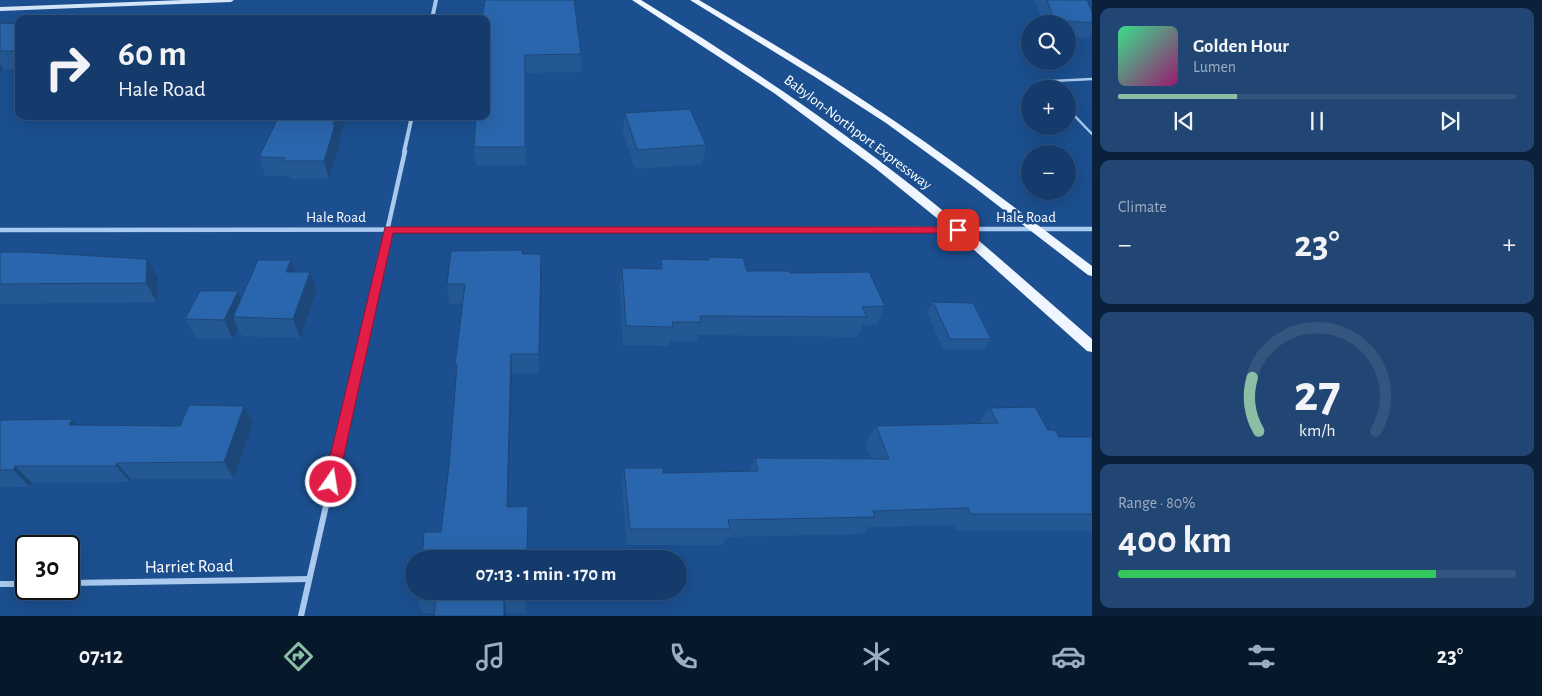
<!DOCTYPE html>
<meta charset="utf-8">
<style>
:root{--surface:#143b6b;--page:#214673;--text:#f1f3f6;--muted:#9dadc1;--line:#33557e;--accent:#8abfa5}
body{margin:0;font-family:"Alegreya Sans",sans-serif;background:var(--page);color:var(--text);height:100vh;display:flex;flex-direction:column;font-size:19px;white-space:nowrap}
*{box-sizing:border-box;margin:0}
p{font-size:16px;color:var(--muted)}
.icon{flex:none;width:28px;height:28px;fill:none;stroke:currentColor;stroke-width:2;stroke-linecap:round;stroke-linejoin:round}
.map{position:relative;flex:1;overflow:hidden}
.sheet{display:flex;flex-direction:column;gap:8px;padding:8px;background:#0b203b;width:450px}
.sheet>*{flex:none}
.top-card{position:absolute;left:15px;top:15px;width:475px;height:105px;border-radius:10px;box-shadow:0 5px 20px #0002,0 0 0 1px var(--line);background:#143b6b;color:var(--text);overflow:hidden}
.buttons{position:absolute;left:1021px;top:15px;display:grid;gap:10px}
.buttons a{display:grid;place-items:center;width:55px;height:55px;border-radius:50%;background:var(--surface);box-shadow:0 5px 20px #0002,0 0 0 1px var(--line);font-size:25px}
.speed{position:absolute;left:15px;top:535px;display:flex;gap:10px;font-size:25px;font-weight:700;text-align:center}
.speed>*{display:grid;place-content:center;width:65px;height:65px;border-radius:50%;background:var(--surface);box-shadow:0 5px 20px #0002,0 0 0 1px var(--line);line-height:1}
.speed .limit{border:2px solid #111;border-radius:8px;background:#fff;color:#111}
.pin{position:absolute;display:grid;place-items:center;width:42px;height:42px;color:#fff;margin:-21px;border-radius:10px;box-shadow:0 2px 8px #0006}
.me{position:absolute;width:55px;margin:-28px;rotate:13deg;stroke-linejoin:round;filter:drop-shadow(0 0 4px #0008)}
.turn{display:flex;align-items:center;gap:18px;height:105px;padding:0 20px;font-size:22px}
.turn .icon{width:65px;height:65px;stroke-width:2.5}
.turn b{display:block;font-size:35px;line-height:42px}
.big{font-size:38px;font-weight:600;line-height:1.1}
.sheet .card{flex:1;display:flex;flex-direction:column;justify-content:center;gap:8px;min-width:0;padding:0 18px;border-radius:10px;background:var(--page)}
.sheet .dial{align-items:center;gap:0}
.dial svg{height:130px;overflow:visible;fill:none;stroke:var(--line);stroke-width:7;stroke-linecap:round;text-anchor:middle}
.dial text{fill:var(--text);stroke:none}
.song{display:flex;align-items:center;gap:15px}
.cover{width:60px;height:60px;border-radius:8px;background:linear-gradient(135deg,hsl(150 70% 55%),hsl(320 70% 35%))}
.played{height:5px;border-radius:2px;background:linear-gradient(90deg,var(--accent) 30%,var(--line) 30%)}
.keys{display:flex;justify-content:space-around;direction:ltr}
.heat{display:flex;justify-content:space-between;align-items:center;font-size:28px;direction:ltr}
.charge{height:8px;border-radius:4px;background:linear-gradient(90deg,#34c759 80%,var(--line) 0)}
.trip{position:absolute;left:405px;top:550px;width:282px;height:50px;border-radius:25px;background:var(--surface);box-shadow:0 5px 20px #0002,0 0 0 1px var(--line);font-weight:600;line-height:50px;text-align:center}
.tabs{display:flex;height:80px;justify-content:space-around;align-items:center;background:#08182b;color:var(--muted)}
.tabs .icon{width:35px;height:35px}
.tabs .active{color:var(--accent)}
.tabs b{font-size:22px;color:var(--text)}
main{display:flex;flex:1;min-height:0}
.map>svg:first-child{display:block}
</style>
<main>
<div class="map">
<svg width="1092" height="616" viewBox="0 0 1092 616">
<rect width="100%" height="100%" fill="#1b4f8f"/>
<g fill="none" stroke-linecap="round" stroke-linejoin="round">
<g stroke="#a9c9ee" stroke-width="2.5">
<path d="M1049,89l-3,-3 6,-5 40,-2"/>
<path d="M1068,109l24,25"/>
</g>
<g stroke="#a9c9ee" stroke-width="4">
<path d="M432,19l4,-19"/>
<path d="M404,152l8,-36"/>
</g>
<g stroke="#a9c9ee" stroke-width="4.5">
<path d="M0,230l1092,-1"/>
<path d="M360,352l45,-201"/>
</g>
<g stroke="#a9c9ee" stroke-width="6">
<path d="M69,583l240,-4"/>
<path d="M0,584h26"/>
<path d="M301,616l60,-265"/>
</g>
<path fill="#d6e6fa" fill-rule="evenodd" d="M184,0h50l-3,2 -231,9v-4z"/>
<g fill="#f0f6ff" fill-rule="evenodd">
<path d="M632,0h9c95,58 188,120 275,189 61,48 118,100 176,150v13l-5,-1 -133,-119 -79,-64 -101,-75z"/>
<path d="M690,0h9c66,39 131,77 194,120 68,46 133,96 199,146v10l-4,-1 -114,-88 -88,-64 -71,-46z"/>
</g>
</g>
<g fill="#245895">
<path d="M1035,0h52l5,12v21l-3,5 -21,-2v-12h-25z"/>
<path d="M486,19l95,35v18l-56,1 1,92 -50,1 -2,-19 2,-31h10z"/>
<path d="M0,23l19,1v45h-16l-3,3z"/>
<path d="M625,113l81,32 -4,19 -67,5 -12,-37z"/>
<path d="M279,116h68l-8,23 1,5 -11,35h-39l-1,-3h-24l-6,-19z"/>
<path d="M0,252l158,26 -1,24 -157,2z"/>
<path d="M522,254l20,19 -3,100h-27l-3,134 19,-1v53h-106l19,-27 8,-66 7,-93 -1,-8 8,-62 -14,1 -2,-20z"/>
<path d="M709,257l38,14 43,2 95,33 -9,19h-13l-5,12 -160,-2 -1,6h-27l-1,5 -46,-1 -3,-58 2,-19 38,1 1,-10 47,1z"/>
<path d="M295,272h15l7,19 -17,47 -58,-2 -4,-8 -5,11 -37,-1 -11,-19 53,-28 3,8z"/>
<path d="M933,302l58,37 -7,10h-41l-16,-37z"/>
<path d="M244,406l9,17 -19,56h-103l-1,3 -98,1 -2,4h-30v-67l77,5 103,1z"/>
<path d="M990,408l58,22 11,7h33v94h-136l-3,-6 -85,2 -5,7 -137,3 -3,8h-96l-5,-60 2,-17 39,5 87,-2 5,-13h116l-6,-14 11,-18 102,-2z"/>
<path d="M527,591v22h-105l-5,-14z"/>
</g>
<g fill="#1d4779">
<path d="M0,64l3,5 -3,3z"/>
<path d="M336,116h11l-8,23 1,5 -11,35 -5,-18 9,-36z"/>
<path d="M541,254l1,19 -3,100v-19z"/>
<path d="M147,259l11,19 -1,24 -11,-19z"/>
<path d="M291,260l7,20 -12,-8z"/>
<path d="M310,272l7,19 -17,47 -7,-19z"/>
<path d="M238,291l8,20 -13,6 5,11 -5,11 -9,-19z"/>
<path d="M511,354l1,19 -4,150 -1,-16z"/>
<path d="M244,406l9,17 -19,56 -10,-17z"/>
<path d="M72,419l15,18 -18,-12z"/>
<path d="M117,463l14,16 -1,3 -14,-16z"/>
<path d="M15,466l17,17 -2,4 -17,-17z"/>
<path d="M528,506v53h-1z"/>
<path d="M526,591h1v22l-1,-15z"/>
<path d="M504,598l2,15v3h-2z"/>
</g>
<g fill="#2a66ad" stroke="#1d4779">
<path d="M485,0h89l7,54 -56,1v92h-51l2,-31h10v-97h-4z"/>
<path d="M1047,0h40l5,12v11l-38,-3z"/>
<path d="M336,17h40v2h-41z"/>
<path d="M0,23l19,1v27h-19z"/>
<path d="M690,109l16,36 -69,5 -12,-37z"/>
<path d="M279,116h57l-3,9h2l-11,36h-40l1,-3 -26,-1z"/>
<path d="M522,250v4h19l-2,100h-28l-4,153 21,-1 -1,53h-105l2,-27h17l8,-66 8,-101h-2l10,-81h-18l4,-33z"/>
<path d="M0,252h26l121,7 -1,24 -146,1z"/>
<path d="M709,257l34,1 4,13h42l1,2 79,-1 16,34 -23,1 5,10 -167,-1 1,6h-29l1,5 -47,-1 -4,-58 40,1 -1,-10 48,1z"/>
<path d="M258,260h33l-5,12h24l-17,47 -60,-2z"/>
<path d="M200,291h38l-14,29 -39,-1z"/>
<path d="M933,302l40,1 18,36h-41z"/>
<path d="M189,405l55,1 -20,56 -107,1 -1,3h-101l-2,4h-13v-50l72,-1 -3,6 111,1z"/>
<path d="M1035,407l13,23h7l4,7h33v77h-121l-3,-6 -95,3 2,6 -147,3 2,9h-100l-6,-61h39v5l95,-2 -3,-13 134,1 -13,-33 122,-3 -8,-15z"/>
<path d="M418,591h108v7h-22v18h-70l2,-17h-19z"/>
</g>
<path fill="#e11d48" stroke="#92132f" d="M385,227h573l5,3 -5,3h-565l-55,249 -2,4 -5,2 -5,-2 -2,-4z"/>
<g text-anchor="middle" stroke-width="5" stroke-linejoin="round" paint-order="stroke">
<g font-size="15" fill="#fff" stroke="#1b4f8f">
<text transform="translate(858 132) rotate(37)" y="5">Babylon-Northport Expressway</text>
<text x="336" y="222">Hale Road</text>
<text x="1026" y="222">Hale Road</text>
</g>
<g font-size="18" fill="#fff" stroke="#1b4f8f">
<text transform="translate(189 566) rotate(-1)" y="6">Harriet Road</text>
</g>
</g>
</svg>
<div class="buttons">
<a><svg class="icon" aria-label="search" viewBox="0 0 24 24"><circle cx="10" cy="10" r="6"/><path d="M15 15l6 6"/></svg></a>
<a>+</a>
<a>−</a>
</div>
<div class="speed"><div class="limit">30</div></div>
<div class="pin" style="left:958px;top:230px;background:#d93025"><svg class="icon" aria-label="arrive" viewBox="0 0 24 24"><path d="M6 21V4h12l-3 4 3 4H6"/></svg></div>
<svg class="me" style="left:331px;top:482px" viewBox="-20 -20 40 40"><circle r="17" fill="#e11d48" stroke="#fff" stroke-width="3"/><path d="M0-11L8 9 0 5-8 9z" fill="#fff"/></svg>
<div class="trip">07:13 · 1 min · 170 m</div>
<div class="top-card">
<div class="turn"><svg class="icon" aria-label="right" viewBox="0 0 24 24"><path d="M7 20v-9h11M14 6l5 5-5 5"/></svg><div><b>60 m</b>Hale Road</div></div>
</div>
</div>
<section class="sheet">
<div class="card">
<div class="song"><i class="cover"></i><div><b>Golden Hour</b><p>Lumen</p></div></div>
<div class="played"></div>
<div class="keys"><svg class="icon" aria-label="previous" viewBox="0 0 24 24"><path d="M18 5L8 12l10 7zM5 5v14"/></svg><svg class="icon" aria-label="pause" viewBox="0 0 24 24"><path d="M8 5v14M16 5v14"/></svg><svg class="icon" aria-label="next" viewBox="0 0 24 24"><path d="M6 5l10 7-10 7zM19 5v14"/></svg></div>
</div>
<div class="card"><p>Climate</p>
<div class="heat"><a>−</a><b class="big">23°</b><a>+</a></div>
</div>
<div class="card dial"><svg viewBox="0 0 100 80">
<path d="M14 69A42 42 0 1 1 86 69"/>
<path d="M14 69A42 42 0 0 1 10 36" stroke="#8abfa5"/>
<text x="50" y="56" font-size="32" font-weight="700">27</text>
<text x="50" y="72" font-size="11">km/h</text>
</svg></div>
<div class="card"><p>Range · 80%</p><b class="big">400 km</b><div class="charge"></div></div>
</section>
</main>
<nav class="tabs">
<b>07:12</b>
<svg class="icon active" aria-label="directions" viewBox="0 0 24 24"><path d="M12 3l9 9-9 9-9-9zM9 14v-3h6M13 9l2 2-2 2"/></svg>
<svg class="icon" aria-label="music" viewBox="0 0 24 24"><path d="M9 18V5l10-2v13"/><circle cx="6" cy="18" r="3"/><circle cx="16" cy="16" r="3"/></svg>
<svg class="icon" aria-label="phone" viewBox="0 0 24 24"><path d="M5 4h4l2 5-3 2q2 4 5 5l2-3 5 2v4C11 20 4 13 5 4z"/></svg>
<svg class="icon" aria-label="climate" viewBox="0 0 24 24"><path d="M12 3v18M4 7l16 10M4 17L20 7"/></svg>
<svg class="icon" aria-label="car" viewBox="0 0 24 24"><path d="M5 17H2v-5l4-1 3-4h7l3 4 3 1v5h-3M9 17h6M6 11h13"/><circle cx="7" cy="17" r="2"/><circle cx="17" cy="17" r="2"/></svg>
<svg class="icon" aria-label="filters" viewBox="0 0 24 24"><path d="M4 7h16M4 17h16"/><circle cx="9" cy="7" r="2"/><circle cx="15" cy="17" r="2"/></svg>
<b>23°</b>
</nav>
